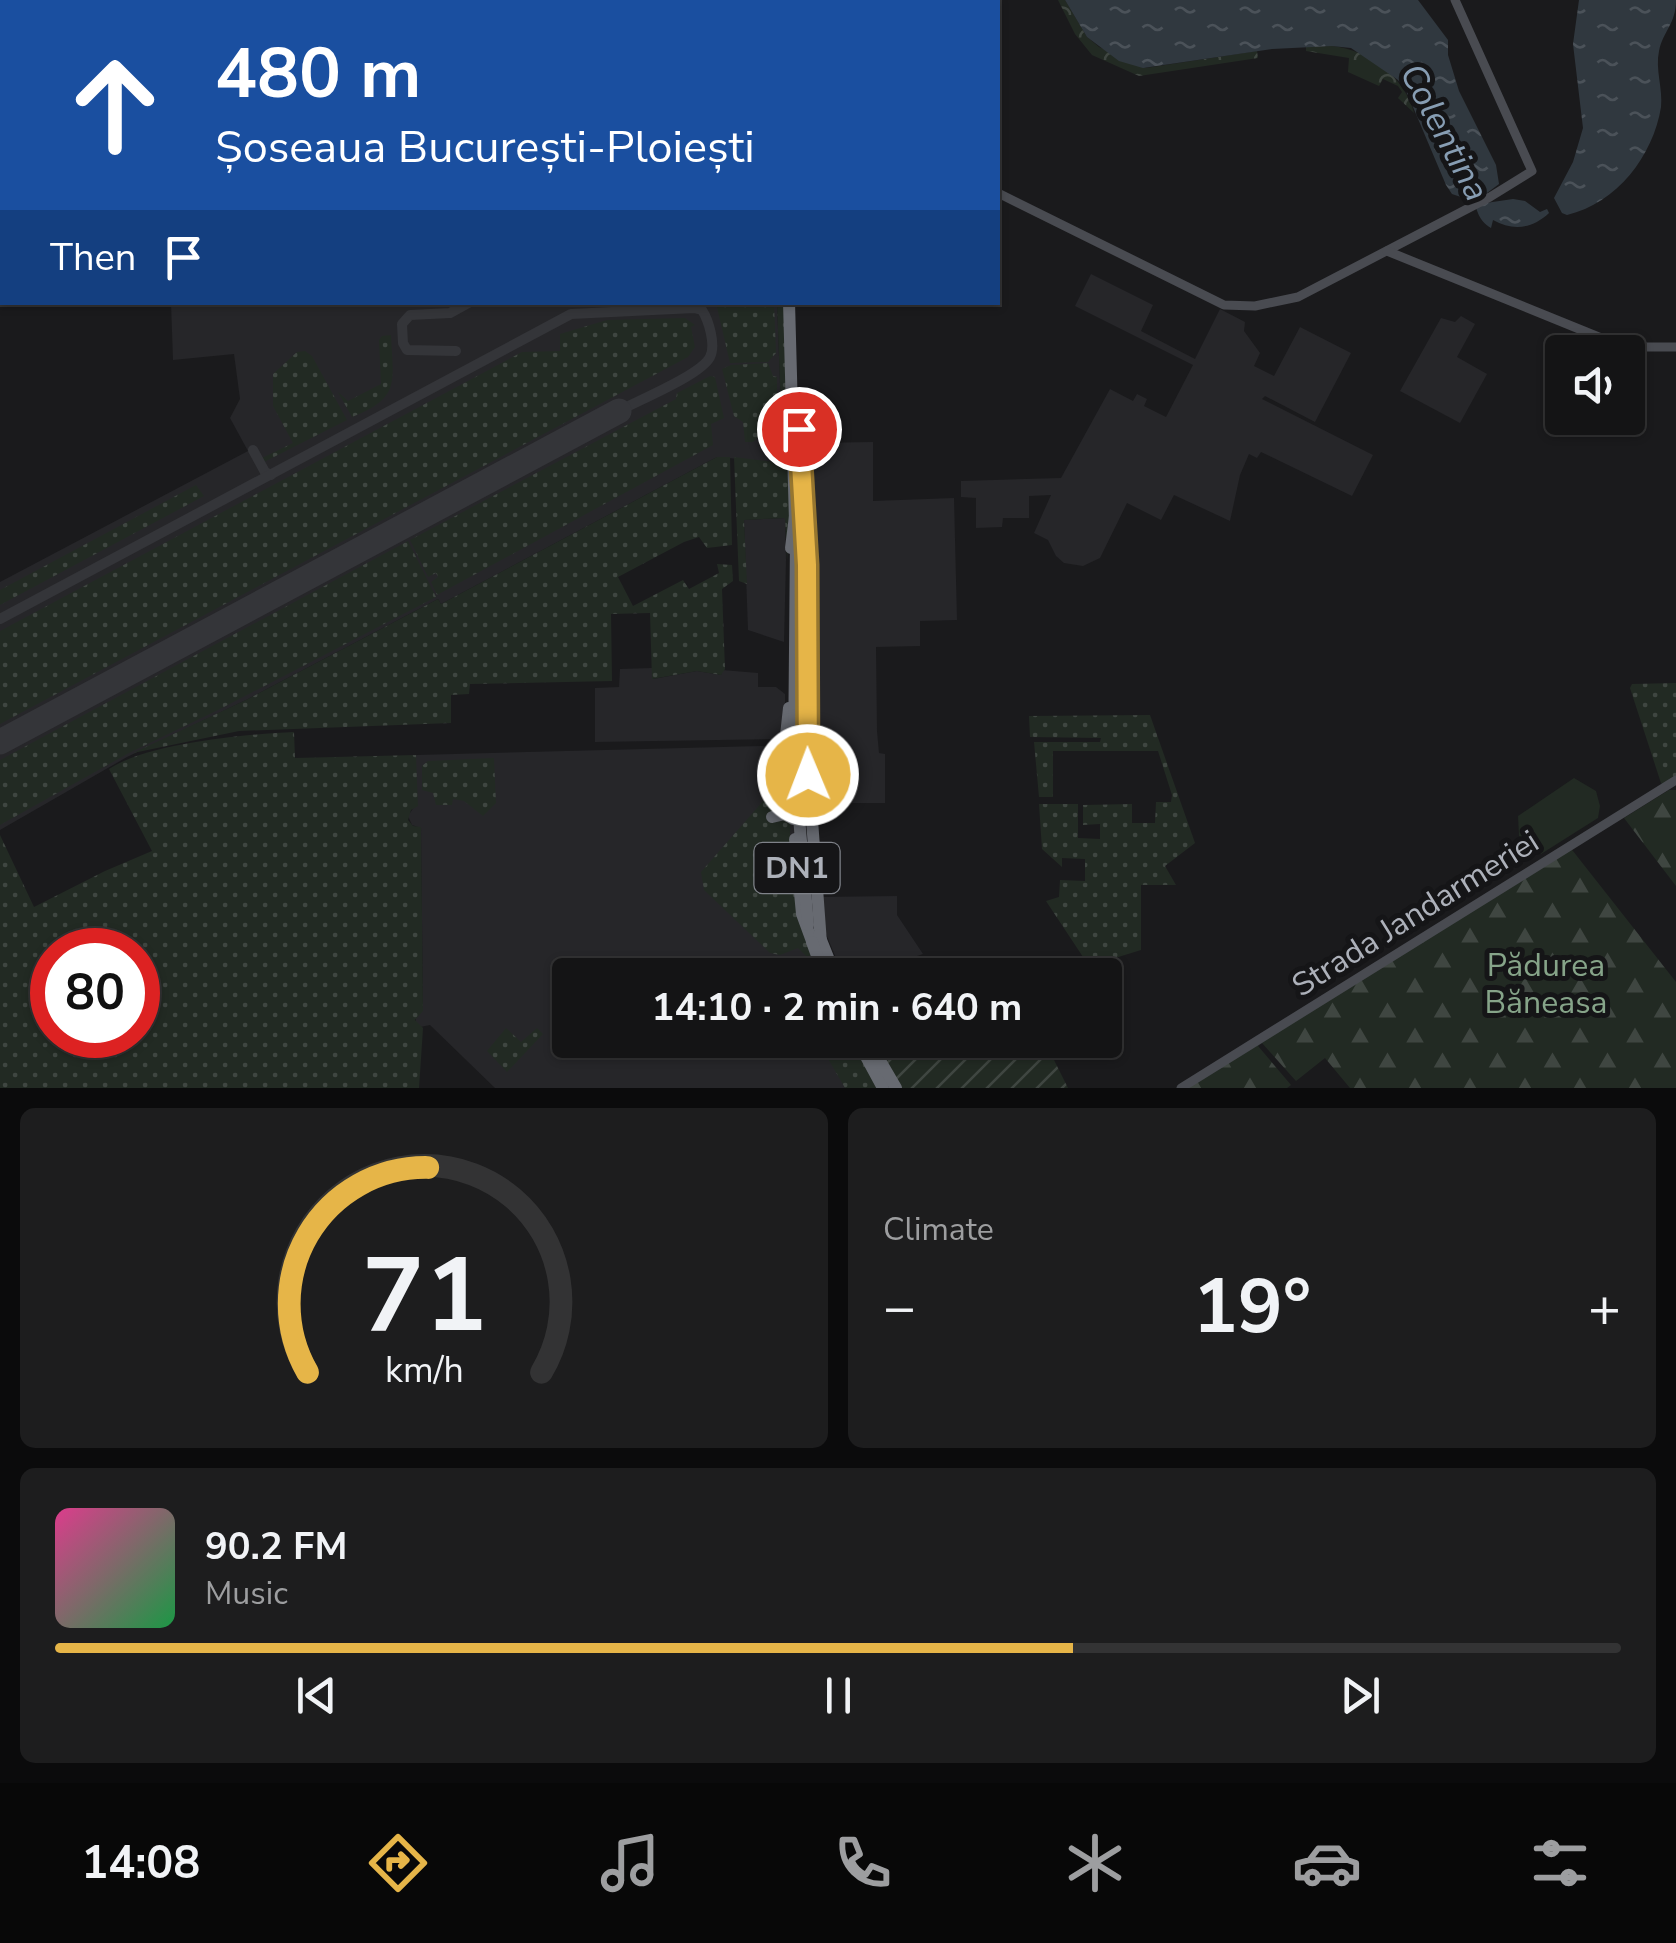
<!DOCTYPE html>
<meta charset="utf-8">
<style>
:root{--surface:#141415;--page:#1d1d1e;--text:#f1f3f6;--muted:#9d9ea0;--line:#333334;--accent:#e6b548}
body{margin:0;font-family:"Nunito Sans",sans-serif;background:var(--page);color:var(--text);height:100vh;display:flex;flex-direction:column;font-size:38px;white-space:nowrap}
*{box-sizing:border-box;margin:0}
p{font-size:32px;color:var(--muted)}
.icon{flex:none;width:55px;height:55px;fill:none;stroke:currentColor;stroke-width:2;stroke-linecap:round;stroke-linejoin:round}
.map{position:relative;height:1088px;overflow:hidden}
.side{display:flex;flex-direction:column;gap:20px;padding:20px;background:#0b0b0c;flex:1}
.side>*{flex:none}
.top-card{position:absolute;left:0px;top:0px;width:1000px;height:305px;box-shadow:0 2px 8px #0004,0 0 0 2px var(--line);background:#1a4fa0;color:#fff;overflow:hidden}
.controls{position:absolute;left:1545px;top:335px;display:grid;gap:20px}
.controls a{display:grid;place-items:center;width:100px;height:100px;border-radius:10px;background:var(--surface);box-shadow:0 2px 8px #0004,0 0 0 2px var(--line);font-size:50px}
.speed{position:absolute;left:30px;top:928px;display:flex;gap:20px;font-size:50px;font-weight:700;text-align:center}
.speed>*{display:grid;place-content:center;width:130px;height:130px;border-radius:50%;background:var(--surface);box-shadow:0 2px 8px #0004,0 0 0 2px var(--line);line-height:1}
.speed .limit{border:15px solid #d22;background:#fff;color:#111}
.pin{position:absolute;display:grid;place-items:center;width:85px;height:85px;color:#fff;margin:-42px;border:5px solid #fff;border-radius:50%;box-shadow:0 2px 10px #0007}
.me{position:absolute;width:110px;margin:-55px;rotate:359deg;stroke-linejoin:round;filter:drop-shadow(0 0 8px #0008)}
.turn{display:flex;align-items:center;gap:35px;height:210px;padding:0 50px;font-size:45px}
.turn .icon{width:130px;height:130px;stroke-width:2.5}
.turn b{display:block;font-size:70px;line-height:85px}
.then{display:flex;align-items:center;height:95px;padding:0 50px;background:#0003;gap:20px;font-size:38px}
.big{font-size:75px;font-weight:700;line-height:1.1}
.side .tile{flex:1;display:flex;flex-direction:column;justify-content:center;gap:15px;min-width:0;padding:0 35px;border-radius:15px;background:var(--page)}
.side .dial{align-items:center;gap:0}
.dial svg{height:260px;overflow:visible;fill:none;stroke:var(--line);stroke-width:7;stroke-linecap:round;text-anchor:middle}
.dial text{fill:var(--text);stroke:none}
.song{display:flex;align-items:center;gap:30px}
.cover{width:120px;height:120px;border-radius:15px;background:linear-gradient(135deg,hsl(330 70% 55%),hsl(140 70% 35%))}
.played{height:10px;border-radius:5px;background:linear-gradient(90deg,var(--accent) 65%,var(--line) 65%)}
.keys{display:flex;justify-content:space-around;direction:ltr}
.heat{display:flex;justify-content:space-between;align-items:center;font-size:55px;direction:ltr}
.side .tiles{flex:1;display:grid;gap:20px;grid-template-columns:1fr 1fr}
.tile:last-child{grid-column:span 2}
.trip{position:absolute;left:552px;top:958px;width:570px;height:100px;border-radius:10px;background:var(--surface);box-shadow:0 2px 8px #0004,0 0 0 2px var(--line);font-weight:700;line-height:100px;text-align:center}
.dock{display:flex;height:160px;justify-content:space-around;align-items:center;background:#080808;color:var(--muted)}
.dock .icon{width:70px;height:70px}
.dock .on{color:var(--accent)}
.dock b{font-size:45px;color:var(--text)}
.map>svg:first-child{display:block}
</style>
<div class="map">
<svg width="1676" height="1088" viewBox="0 0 1676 1088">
<defs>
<pattern id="grass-dots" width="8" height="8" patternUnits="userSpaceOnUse" patternTransform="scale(2.5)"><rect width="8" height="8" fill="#222a23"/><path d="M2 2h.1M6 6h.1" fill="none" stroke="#3f4641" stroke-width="1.8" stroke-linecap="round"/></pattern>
<pattern id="forest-firs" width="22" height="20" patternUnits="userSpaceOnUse" patternTransform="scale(2.5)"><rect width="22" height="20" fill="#222a23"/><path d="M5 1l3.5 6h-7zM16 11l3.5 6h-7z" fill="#3f4641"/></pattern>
<pattern id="park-crowns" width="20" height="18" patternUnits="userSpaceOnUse" patternTransform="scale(2.5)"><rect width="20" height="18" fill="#222a23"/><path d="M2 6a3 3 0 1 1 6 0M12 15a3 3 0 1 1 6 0" fill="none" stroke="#3f4641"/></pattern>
<pattern id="garden-furrows" width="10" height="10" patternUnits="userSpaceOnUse" patternTransform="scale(2.5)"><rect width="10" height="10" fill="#222a23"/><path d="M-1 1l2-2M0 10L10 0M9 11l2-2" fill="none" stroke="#3f4641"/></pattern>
<pattern id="water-ripples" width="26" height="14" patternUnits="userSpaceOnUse" patternTransform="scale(2.5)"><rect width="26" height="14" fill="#30383f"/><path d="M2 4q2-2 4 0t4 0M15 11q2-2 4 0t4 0" fill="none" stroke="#4b5259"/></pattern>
</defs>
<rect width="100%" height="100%" fill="#1a1a1c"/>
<g fill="#262629">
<path d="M1091,274l62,31 -12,26 54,28 25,-50 25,13 -1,9 16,22 -6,13 20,10 26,-49 51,26 -36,69 -50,-26 -3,3 111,56 -21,41 -91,-44 -4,6 -8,-4 -9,21 -10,46 -56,-26 -13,25 -34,-17 -27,55 -17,8 -19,-3 -8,-7 -8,-16 -14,-7 17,-38 -22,1v22h-26l-1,9 -26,1v-30l-15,-1v-16l100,-3 49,-89 23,12 4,-7 10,5 -3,7 22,11 27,-52 -118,-59z"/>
<path d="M171,303h606l6,160 -66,-6 -276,147 -3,-5 -192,101 -119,57 -127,73v-248l248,-131 -18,-33 10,-19 -6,-45 -61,6z"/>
<path d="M1461,316l14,8 -18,33 30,17 -27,49 -60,-32 41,-73 14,4z"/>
<path d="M873,442v59l81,-3 3,122 -37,1v25l-44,1 1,84 2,22 6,1v49h-53l-1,-8h-17l-1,-352z"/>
<path d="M785,518l1,42 -2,82 -36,-12 -4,-110z"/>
<path d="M652,668l1,11 44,-8 24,4 1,-5 36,3v14h18l9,7v45l-190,3v-54l24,-1 1,-18z"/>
<path d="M761,746l18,2 8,13 37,214h-254v65h286l22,48h-383l-65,-63 -10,2 -4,-3v-9l7,-5 -2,-182 -9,-3 -4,-9 6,-9 2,-52z"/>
<path d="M897,896v19l26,39 -62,21h-18l-19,-46 -5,-32z"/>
</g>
<g fill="url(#grass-dots)" fill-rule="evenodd">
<path d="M716,303h58l2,50 -8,9 -38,1z"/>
<path d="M777,303h7l6,210 -3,47 -2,-42 -41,2 3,64 -8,-3 -5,-124 49,6z"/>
<path d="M685,318l10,7 -4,2 4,20 -7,10 -688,367v-93l522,-279 38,-1v-17l47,-14z"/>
<path d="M391,335c2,47 10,63 -39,82l-14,-25 10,9 33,-17 -2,-44 3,-4z"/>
<path d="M305,351l7,5 35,64 -83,42 -2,-4 31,-15 -20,-37v-32l24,-22z"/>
<path d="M768,363l5,13 4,1v27l-4,3 -1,-4h-4v6h8v12l-23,21h-8l-2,-20 -9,-6 -12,-47 9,-4z"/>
<path d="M710,376l5,1 9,41 -13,6 2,21 -276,150 -6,-13 7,-5 -2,-4 -8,4 -18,-37 266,-141 1,-6z"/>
<path d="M717,457h13l2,88 -25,3 -8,-11 -15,5 -66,35 15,29 50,-26 6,9 30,-16 -2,-9 15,1 1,16 -11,8 3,80 -4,6 -24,-4 -45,8 -2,-66 -39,1 1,67 -142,3 -1,10 -18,1v28l-212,8 -106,22 113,-53 192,-101 3,5z"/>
<path d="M196,485l8,11 -204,109v-15z"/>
<path d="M408,541l28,56 -214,111 -93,45 -129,72v-65z"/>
<path d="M1676,683v97l-11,7 -4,-4 -31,-95 2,-4z"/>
<path d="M1150,715l45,128 -30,23 11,19h-35v65l-52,16 -43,-65 13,-4 1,-17 25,1v-22l-23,-1v9l-20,-18 -3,-45h39v34l22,1v-15l-17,1v-20l49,-1v19h23l1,-21h15l1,-7 -14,-44h-105v46h-14l-5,-55h66l1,-4 -71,-1 -1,-21z"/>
<path d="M294,732l1,26 121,-3 2,51 -7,4 -3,10 5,6 8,1 2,184 -8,9 8,8 -4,60h-419v-253l34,72 71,-36 47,-20 -43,-82c39,-26 137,-35 185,-37zM52,950h86v85h-86z"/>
<path d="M494,758l2,45 -13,13 -19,-15 -11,-2 -1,6h-16l-3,-12 -11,-3v-24l6,-5z"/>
<path d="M779,783l13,6 -2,46 34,140h-18v-19l-8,-8 -18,7 -10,-2 -66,-63 -3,-18z"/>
<path d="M506,1028l15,14 16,-14 6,6 -36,38 -20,-21z"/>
<path d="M842,1040h14l22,48h-33l-18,-31v-9h10z"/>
</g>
<g fill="url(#forest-firs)">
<path d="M1669,790h7v96l-52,-68z"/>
<path d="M1569,846l107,136v106h-326l-25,-30 -29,23 -34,-38 -4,3 33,39 -4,3h-106z"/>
</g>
<g fill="url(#park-crowns)">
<path d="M1058,0h7l22,37 12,10 47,21 111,-17 1,7 -119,18 -47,-21 -17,-21z"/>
<path d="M1332,46c36,4 73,31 82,67l-16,-15 4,-6 -4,-6 -15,-7 -4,7 -31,-14 1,-14 -43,-7v-4z"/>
</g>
<path fill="url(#garden-furrows)" d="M897,1040h147l24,48h-169l-18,-38z"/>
<path fill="#222a23" d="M1574,778l22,13 4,15 -2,12 -57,36 -22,-18 -1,-20z"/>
<g fill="url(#water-ripples)">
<path d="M1065,0h353l30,40v15l11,36 37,74 3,19 -16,12 3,7 27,-4 12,2 15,11 7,-3 2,4c-17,16 -36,18 -56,7l-2,8c-13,-8 -12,-15 -18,-27l-21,-7 -6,-9 -41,-97 -7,-8 -47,-32 -19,-2 -60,3 -129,19 -24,-7 -32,-24z"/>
<path d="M1579,0h97c0,24 -13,31 -17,51 -4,18 4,38 2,56 -8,49 -44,96 -94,108l-5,-2 -8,-15 19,-36 10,-34 -10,-84z"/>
</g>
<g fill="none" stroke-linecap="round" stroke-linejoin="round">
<g stroke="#343539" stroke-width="10">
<path d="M456,351l-49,-1 -4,-7 -1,-19 8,-9 40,-2 20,-11"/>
<path d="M253,450l12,22 6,3"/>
<path d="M0,619l571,-305 123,-6 8,2c7,11 14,35 8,47 -9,18 -71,43 -91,54"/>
</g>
<path stroke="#343539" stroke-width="25" d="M0,742l619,-331"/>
<g stroke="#494b51" stroke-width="9">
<path d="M477,0l1,2"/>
<path d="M0,28h2"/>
<path d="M998,193l226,112 31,1 43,-9 192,-100 42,-26 -77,-171"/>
<path d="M1387,251l229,93 21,3h39"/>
<path d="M1181,1088l495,-308"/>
</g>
<g stroke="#57595f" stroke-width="10">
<path d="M316,0l4,2"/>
<path d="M331,0l4,2"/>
<path d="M745,0l1,2"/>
<path d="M754,0l1,2"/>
</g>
<g stroke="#676a71" stroke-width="12">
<path d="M789,302l6,220"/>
<path d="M802,516l5,49 2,214 12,164"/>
<path d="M791,548l4,-32"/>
<path d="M789,708l-5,46 6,9 12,1"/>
<path d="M772,817l13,-3 8,5"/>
<path d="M795,839l7,75 11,30"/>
<path d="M819,935l16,40"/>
<path d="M812,942l12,33"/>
<path d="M857,1040l26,48"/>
<path d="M868,1040l28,48"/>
</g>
<path stroke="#4e5056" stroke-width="2.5" d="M324,0l4,2"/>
<path stroke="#676a71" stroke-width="12" d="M796,539l-2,218 14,168"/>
</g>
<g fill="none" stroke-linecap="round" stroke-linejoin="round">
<defs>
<path id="route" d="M799,429l8,136 1,210"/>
</defs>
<use href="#route" stroke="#96762f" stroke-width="25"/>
<use href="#route" stroke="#e6b548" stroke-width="18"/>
</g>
<g text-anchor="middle" stroke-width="10" stroke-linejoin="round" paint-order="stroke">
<rect fill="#151517" stroke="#7f8289" stroke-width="2.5" x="754.5" y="843" width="85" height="50" rx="8"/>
<g font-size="30" font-weight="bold" fill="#adb1ba">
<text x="797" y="878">DN1</text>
</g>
<g font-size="32" fill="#adb1ba" stroke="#151517">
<text transform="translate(1415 913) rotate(-32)" y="11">Strada Jandarmeriei</text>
</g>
<g font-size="32" fill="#86a489" stroke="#151517">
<text x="1546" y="976">Pădurea<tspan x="1546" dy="37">Băneasa</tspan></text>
</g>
<g font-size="35" font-style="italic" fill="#879db3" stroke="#151517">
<text transform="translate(1445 132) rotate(62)" y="12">Colentina</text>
</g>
</g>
</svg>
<div class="controls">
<a><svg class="icon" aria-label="sound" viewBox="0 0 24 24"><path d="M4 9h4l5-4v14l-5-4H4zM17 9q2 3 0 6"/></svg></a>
</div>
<div class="speed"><div class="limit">80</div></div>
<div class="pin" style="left:799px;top:429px;background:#d93025"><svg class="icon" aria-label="arrive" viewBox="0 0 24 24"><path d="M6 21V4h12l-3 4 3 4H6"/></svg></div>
<svg class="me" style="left:808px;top:775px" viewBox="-20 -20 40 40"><circle r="17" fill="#e6b548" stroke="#fff" stroke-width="3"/><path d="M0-11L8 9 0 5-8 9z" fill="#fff"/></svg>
<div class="trip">14:10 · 2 min · 640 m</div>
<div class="top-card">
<div class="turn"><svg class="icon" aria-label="ahead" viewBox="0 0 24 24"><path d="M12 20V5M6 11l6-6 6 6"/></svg><div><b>480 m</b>Șoseaua București-Ploiești</div></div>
<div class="then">Then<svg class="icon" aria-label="arrive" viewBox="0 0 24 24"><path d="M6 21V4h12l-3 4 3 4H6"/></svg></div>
</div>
</div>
<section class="side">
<div class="tiles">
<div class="tile dial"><svg viewBox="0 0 100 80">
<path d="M14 69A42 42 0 1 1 86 69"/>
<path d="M14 69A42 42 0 0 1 51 6" stroke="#e6b548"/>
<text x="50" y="56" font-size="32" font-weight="700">71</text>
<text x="50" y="72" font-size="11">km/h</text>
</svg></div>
<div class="tile"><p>Climate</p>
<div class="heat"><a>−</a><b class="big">19°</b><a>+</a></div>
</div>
<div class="tile">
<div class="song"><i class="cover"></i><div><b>90.2 FM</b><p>Music</p></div></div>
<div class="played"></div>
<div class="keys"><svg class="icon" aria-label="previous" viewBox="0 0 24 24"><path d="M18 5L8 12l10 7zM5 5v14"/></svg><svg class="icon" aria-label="pause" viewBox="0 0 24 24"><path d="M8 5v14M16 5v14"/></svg><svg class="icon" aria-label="next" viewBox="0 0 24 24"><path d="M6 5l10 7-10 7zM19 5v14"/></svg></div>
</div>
</div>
</section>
<nav class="dock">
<b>14:08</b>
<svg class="icon on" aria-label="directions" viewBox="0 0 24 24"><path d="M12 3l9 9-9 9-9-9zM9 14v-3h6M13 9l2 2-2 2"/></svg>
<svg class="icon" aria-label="music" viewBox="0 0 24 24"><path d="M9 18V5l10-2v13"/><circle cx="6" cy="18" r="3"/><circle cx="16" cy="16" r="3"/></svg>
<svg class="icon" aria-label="phone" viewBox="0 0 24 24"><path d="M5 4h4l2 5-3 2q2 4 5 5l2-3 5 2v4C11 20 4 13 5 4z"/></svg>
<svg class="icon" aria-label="climate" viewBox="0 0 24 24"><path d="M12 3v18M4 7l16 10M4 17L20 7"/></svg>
<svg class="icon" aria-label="car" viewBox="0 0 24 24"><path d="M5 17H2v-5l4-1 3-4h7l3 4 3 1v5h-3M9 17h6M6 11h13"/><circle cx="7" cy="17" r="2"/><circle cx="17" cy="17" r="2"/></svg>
<svg class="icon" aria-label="filters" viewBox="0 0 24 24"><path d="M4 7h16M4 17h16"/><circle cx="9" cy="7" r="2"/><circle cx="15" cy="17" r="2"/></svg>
</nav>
